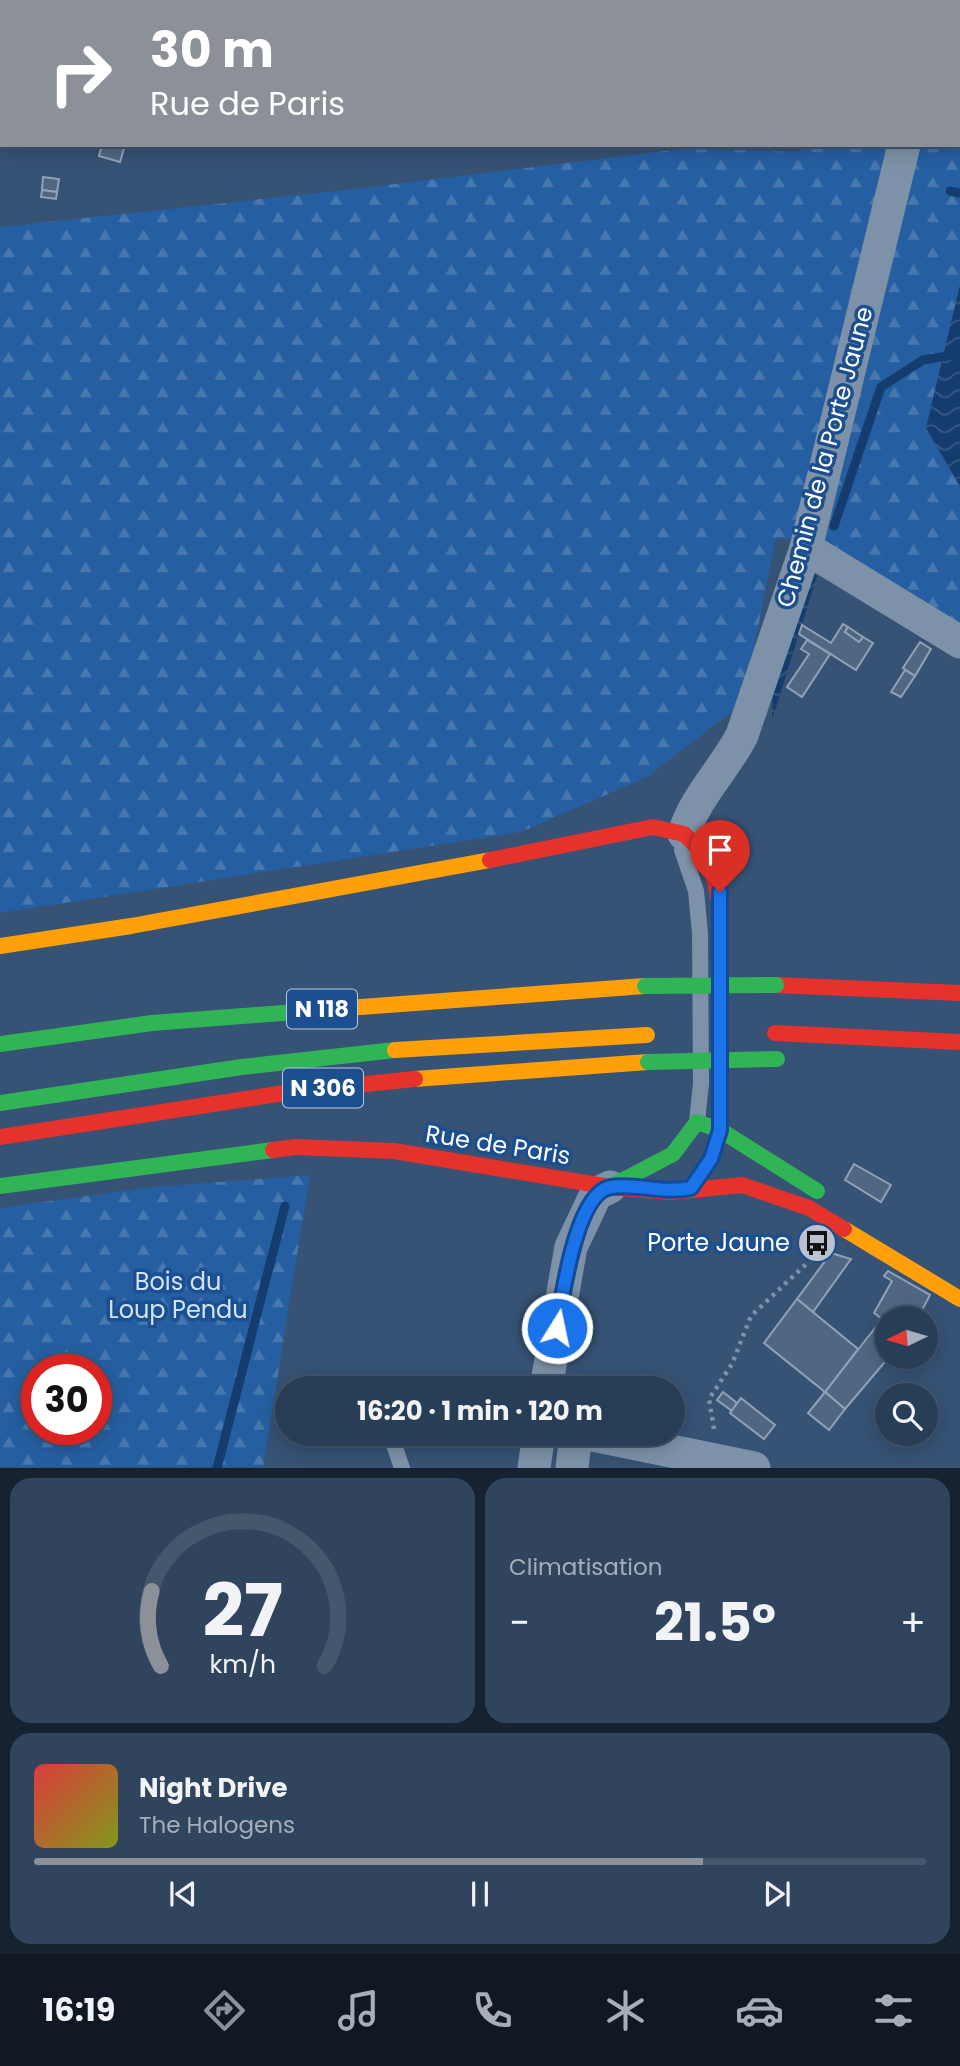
<!DOCTYPE html>
<html lang="fr">
<meta charset="utf-8">
<style>
:root{--surface:#283e57;--page:#30455d;--text:#f1f3f6;--muted:#a5aeba;--line:#44576d;--accent:#8c9099}
body{margin:0;font-family:Poppins,sans-serif;background:var(--page);color:var(--text);height:100vh;display:flex;flex-direction:column;font-size:26px;white-space:nowrap}
*{box-sizing:border-box;margin:0}
p{font-size:23px;color:var(--muted)}
.icon{flex:none;width:38px;height:38px;fill:none;stroke:currentColor;stroke-width:2;stroke-linecap:round;stroke-linejoin:round}
.map{position:relative;height:1468px;overflow:hidden}
.sheet{display:flex;flex-direction:column;gap:10px;padding:10px;background:#162230;flex:1}
.sheet>*{flex:none}
.top-card{position:absolute;left:0px;top:0px;width:961px;height:147px;box-shadow:0 4px 18px #0003,0 0 0 2px var(--line);background:#8c9099;color:#fff;overflow:hidden}
.needle{width:46px;rotate:265deg}
.fabs{position:absolute;left:875px;top:1306px;display:grid;gap:14px}
.fabs a{display:grid;place-items:center;width:63px;height:63px;border-radius:50%;background:var(--surface);box-shadow:0 4px 18px #0003,0 0 0 2px var(--line);font-size:35px}
.speed{position:absolute;left:21px;top:1354px;display:flex;gap:14px;font-size:35px;font-weight:700;text-align:center}
.speed>*{display:grid;place-content:center;width:91px;height:91px;border-radius:50%;background:var(--surface);box-shadow:0 4px 18px #0003,0 0 0 2px var(--line);line-height:1}
.speed .limit{border:10px solid #d22;background:#fff;color:#111}
.pin{position:absolute;display:grid;place-items:center;width:60px;height:60px;color:#fff;margin:-72px -30px;border-radius:50% 50% 50% 0;rotate:-45deg;box-shadow:0 0 7px #0007}
.pin .icon{rotate:45deg}
.me{position:absolute;width:77px;margin:-38px;rotate:10deg;stroke-linejoin:round;filter:drop-shadow(0 0 5px #0008)}
.turn{display:flex;align-items:center;gap:24px;height:147px;padding:0 35px;font-size:32px}
.turn .icon{width:91px;height:91px;stroke-width:2.5}
.turn b{display:block;font-size:49px;line-height:60px}
.big{font-size:52px;font-weight:700;line-height:1.1}
.sheet .card{flex:1;display:flex;flex-direction:column;justify-content:center;gap:10px;min-width:0;padding:0 24px;border-radius:21px;background:var(--page)}
.sheet .dial{align-items:center;gap:0}
.dial svg{height:182px;overflow:visible;fill:none;stroke:var(--line);stroke-width:7;stroke-linecap:round;text-anchor:middle}
.dial text{fill:var(--text);stroke:none}
.song{display:flex;align-items:center;gap:21px}
.cover{width:84px;height:84px;border-radius:10px;background:linear-gradient(135deg,hsl(0 70% 55%),hsl(70 70% 35%))}
.played{height:7px;border-radius:4px;background:linear-gradient(90deg,var(--accent) 75%,var(--line) 75%)}
.keys{display:flex;justify-content:space-around;direction:ltr}
.heat{display:flex;justify-content:space-between;align-items:center;font-size:38px;direction:ltr}
.sheet .tiles{flex:1;display:grid;gap:10px;grid-template-columns:1fr 1fr}
.card:last-child{grid-column:span 2}
.trip{position:absolute;left:275px;top:1376px;width:410px;height:70px;border-radius:35px;background:var(--surface);box-shadow:0 4px 18px #0003,0 0 0 2px var(--line);font-weight:700;line-height:70px;text-align:center}
.dock{display:flex;height:112px;justify-content:space-around;align-items:center;background:#101923;color:var(--muted)}
.dock .icon{width:49px;height:49px}
.dock .on{color:var(--accent)}
.dock b{font-size:32px;color:var(--text)}
.map>svg:first-child{display:block}
</style>
<div class="map">
<svg width="960" height="1468" viewBox="0 0 960 1468">
<defs>
<pattern id="forest-firs" width="22" height="20" patternUnits="userSpaceOnUse" patternTransform="scale(1.75)"><rect width="22" height="20" fill="#265fa1"/><path d="M5 1l3.5 6h-7zM16 11l3.5 6h-7z" fill="#4777af"/></pattern>
<pattern id="water-waves" width="16" height="10" patternUnits="userSpaceOnUse" patternTransform="scale(1.75)"><rect width="16" height="10" fill="#153c6e"/><path d="M0 5q4-4 8 0t8 0" fill="none" stroke="#385984"/></pattern>
</defs>
<rect width="100%" height="100%" fill="#365274"/>
<g fill="url(#forest-firs)" fill-rule="evenodd">
<path d="M960,30v255l-34,143 34,58v138l-136,-82 -48,-5 -33,166 -96,74 -126,55 -521,81v-686l337,-36 345,-42 117,3 3,-7h157z"/>
<path d="M310,1175l-47,292h-263v-259l153,-21zM96,1370v60h-59v-60z"/>
</g>
<g fill="url(#water-waves)">
<path d="M960,285v201l-34,-58z"/>
<path d="M808,570l9,6 -45,144 1,-40z"/>
</g>
<g fill="none" stroke-linecap="round" stroke-linejoin="round">
<g stroke="#153c6e" stroke-width="9">
<path d="M950,191l10,2"/>
<path d="M834,526l47,-139 42,-27 37,-6"/>
<path d="M217,1468l68,-262"/>
</g>
</g>
<g fill="#506783" stroke="#92a2b6" stroke-width="2">
<path d="M102,145h23l-5,17 -21,-6z"/>
<path d="M43,177l16,2 -2,13 -15,-2z"/>
<path d="M42,190l15,2 -1,7 -15,-2z"/>
<path d="M843,624l5,3 -3,5 14,10 4,-5 10,6 -17,27 -57,-36 3,-9 29,18z"/>
<path d="M848,627l15,10 -4,5 -14,-10z"/>
<path d="M807,640l23,14 -28,43 -15,-10 22,-33 -8,-5z"/>
<path d="M920,642l11,7 -16,27 -12,-8z"/>
<path d="M905,670l10,6 -14,21 -10,-5z"/>
<path d="M854,1164l37,21 -10,17 -36,-22z"/>
<path d="M831,1253l20,6 -38,53 -16,-13z"/>
<path d="M888,1271l42,24 -12,23h-31v38h3l-45,53 -20,-17 57,-73 -8,-6 18,-32 -8,-5z"/>
<path d="M797,1299l61,50 -33,43 -61,-49z"/>
<path d="M723,1392l14,11 -5,8 -15,-11z"/>
<path d="M825,1392l20,17 -16,21 -21,-17z"/>
<path d="M741,1398l34,27 -11,14 -34,-26z"/>
</g>
<g fill="none" stroke-linecap="round" stroke-linejoin="round">
<g stroke="#7d92a8" stroke-width="4.5" stroke-dasharray="3.5 5" stroke-linecap="butt">
<path d="M869,0l6,2"/>
<path d="M903,0l1,2"/>
<path d="M959,7h1"/>
<path d="M959,30h1"/>
<path d="M959,119l1,1"/>
<path d="M714,1429l-5,-30 23,-35 19,-48 69,-65"/>
</g>
<g stroke="#7d92a8" stroke-width="16">
<path d="M682,850l14,41 4,42 1,150 -4,39"/>
<path d="M390,1388l1,-6"/>
<path d="M390,1433l12,35"/>
</g>
<g stroke="#7d92a8" stroke-width="33">
<path d="M603,0l5,2"/>
<path d="M806,548l154,94"/>
<path d="M684,834c10,-36 41,-65 58,-99l64,-187 98,-403"/>
<path d="M546,1388l25,-141 25,-53 14,-7"/>
<path d="M583,1433l171,35"/>
<path d="M534,1468l5,-35"/>
<path d="M572,1468l4,-35"/>
</g>
<g stroke="#30b455" stroke-width="16">
<path d="M0,1044l152,-21 195,-15"/>
<path d="M0,1103l242,-36 153,-17"/>
<path d="M0,1186l273,-36"/>
<path d="M610,1187l63,-33 24,-32 23,8 97,61"/>
<path d="M691,1188l20,-29 9,-29v-212"/>
</g>
<g stroke="#ff9f0a" stroke-width="16">
<path d="M0,946l131,-20 359,-66"/>
<path d="M347,1008l298,-22"/>
<path d="M395,1050l252,-15"/>
<path d="M415,1079l233,-17"/>
<path d="M844,1229l116,70"/>
</g>
<g stroke="#e5322d" stroke-width="16">
<path d="M490,860l163,-33 31,7c25,21 36,52 36,84"/>
<path d="M776,985l184,8"/>
<path d="M775,1033l185,9"/>
<path d="M0,1137l297,-46 118,-12"/>
<path d="M273,1150l22,-3 99,4 216,36 61,5 71,-7 67,23 35,21"/>
</g>
<g stroke="#30b455" stroke-width="16">
<path d="M645,986l131,-1"/>
<path d="M648,1062l129,-3"/>
</g>
</g>
<g fill="none" stroke-linecap="round" stroke-linejoin="round">
<defs>
<path id="route" d="M557,1328c5,-30 19,-136 54,-141 25,-4 51,7 80,1l20,-29 9,-29v-238"/>
</defs>
<use href="#route" stroke="#114b97" stroke-width="18"/>
<use href="#route" stroke="#1a73e8" stroke-width="12"/>
</g>
<defs>
<symbol id="bus-disc" viewBox="-11 -11 22 22"><circle r="9.5" fill="#b9c2ce" stroke="#1b4f8f"/><path d="M-5-6H5V4H4V6H2V4H-2V6H-4V4H-5ZM-3.5-4V0h7V-4ZM-3.5 1.2v1.5H-2V1.2ZM2 1.2v1.5H3.5V1.2Z" fill="#111"/></symbol>
</defs>
<g fill-rule="evenodd">
<use href="#bus-disc" x="795" y="1221" width="44" height="44"/>
</g>
<g text-anchor="middle" stroke-width="7" stroke-linejoin="round" paint-order="stroke">
<g fill="#1b4f8f" stroke="#bbcadd" stroke-width="2">
<rect x="287" y="989.5" width="70" height="39" rx="5"/>
<rect x="283" y="1068.5" width="80" height="39" rx="5"/>
</g>
<g font-size="23" font-weight="bold" fill="#fff">
<text x="322" y="1017">N 118</text>
<text x="323" y="1096">N 306</text>
</g>
<g font-size="24" fill="#fff" stroke="#1b4f8f">
<text transform="translate(825 457) rotate(-75)" y="8">Chemin de la Porte Jaune</text>
<text transform="translate(498 1145) rotate(9)" y="8">Rue de Paris</text>
</g>
<g font-size="24" fill="#fff" stroke="#1b4f8f" text-anchor="end">
<text x="790" y="1251">Porte Jaune</text>
</g>
<g font-size="24" fill="#cfe3fa" stroke="#1b4f8f">
<text x="178" y="1290">Bois du<tspan x="178" dy="28">Loup Pendu</tspan></text>
</g>
</g>
</svg>
<div class="fabs">
<a><svg class="needle" viewBox="-14 -14 28 28"><path d="M0-13l5 13h-10z" fill="#e53935"/><path d="M0 13l5-13h-10z" fill="#a5aeba"/></svg></a>
<a><svg class="icon" aria-label="search" viewBox="0 0 24 24"><circle cx="10" cy="10" r="6"/><path d="M15 15l6 6"/></svg></a>
</div>
<div class="speed"><div class="limit">30</div></div>
<div class="pin" style="left:720px;top:892px;background:#d93025"><svg class="icon" aria-label="arrive" viewBox="0 0 24 24"><path d="M6 21V4h12l-3 4 3 4H6"/></svg></div>
<svg class="me" style="left:557px;top:1328px" viewBox="-20 -20 40 40"><circle r="17" fill="#1a73e8" stroke="#fff" stroke-width="3"/><path d="M0-11L8 9 0 5-8 9z" fill="#fff"/></svg>
<div class="trip">16:20 · 1 min · 120 m</div>
<div class="top-card">
<div class="turn"><svg class="icon" aria-label="right" viewBox="0 0 24 24"><path d="M7 20v-9h11M14 6l5 5-5 5"/></svg><div><b>30 m</b>Rue de Paris</div></div>
</div>
</div>
<section class="sheet">
<div class="tiles">
<div class="card dial"><svg viewBox="0 0 100 80">
<path d="M14 69A42 42 0 1 1 86 69"/>
<path d="M14 69A42 42 0 0 1 10 36" stroke="#8c9099"/>
<text x="50" y="56" font-size="32" font-weight="700">27</text>
<text x="50" y="72" font-size="11">km/h</text>
</svg></div>
<div class="card"><p>Climatisation</p>
<div class="heat"><a>−</a><b class="big">21.5°</b><a>+</a></div>
</div>
<div class="card">
<div class="song"><i class="cover"></i><div><b>Night Drive</b><p>The Halogens</p></div></div>
<div class="played"></div>
<div class="keys"><svg class="icon" aria-label="previous" viewBox="0 0 24 24"><path d="M18 5L8 12l10 7zM5 5v14"/></svg><svg class="icon" aria-label="pause" viewBox="0 0 24 24"><path d="M8 5v14M16 5v14"/></svg><svg class="icon" aria-label="next" viewBox="0 0 24 24"><path d="M6 5l10 7-10 7zM19 5v14"/></svg></div>
</div>
</div>
</section>
<nav class="dock">
<b>16:19</b>
<svg class="icon on" aria-label="directions" viewBox="0 0 24 24"><path d="M12 3l9 9-9 9-9-9zM9 14v-3h6M13 9l2 2-2 2"/></svg>
<svg class="icon" aria-label="music" viewBox="0 0 24 24"><path d="M9 18V5l10-2v13"/><circle cx="6" cy="18" r="3"/><circle cx="16" cy="16" r="3"/></svg>
<svg class="icon" aria-label="phone" viewBox="0 0 24 24"><path d="M5 4h4l2 5-3 2q2 4 5 5l2-3 5 2v4C11 20 4 13 5 4z"/></svg>
<svg class="icon" aria-label="climate" viewBox="0 0 24 24"><path d="M12 3v18M4 7l16 10M4 17L20 7"/></svg>
<svg class="icon" aria-label="car" viewBox="0 0 24 24"><path d="M5 17H2v-5l4-1 3-4h7l3 4 3 1v5h-3M9 17h6M6 11h13"/><circle cx="7" cy="17" r="2"/><circle cx="17" cy="17" r="2"/></svg>
<svg class="icon" aria-label="filters" viewBox="0 0 24 24"><path d="M4 7h16M4 17h16"/><circle cx="9" cy="7" r="2"/><circle cx="15" cy="17" r="2"/></svg>
</nav>
